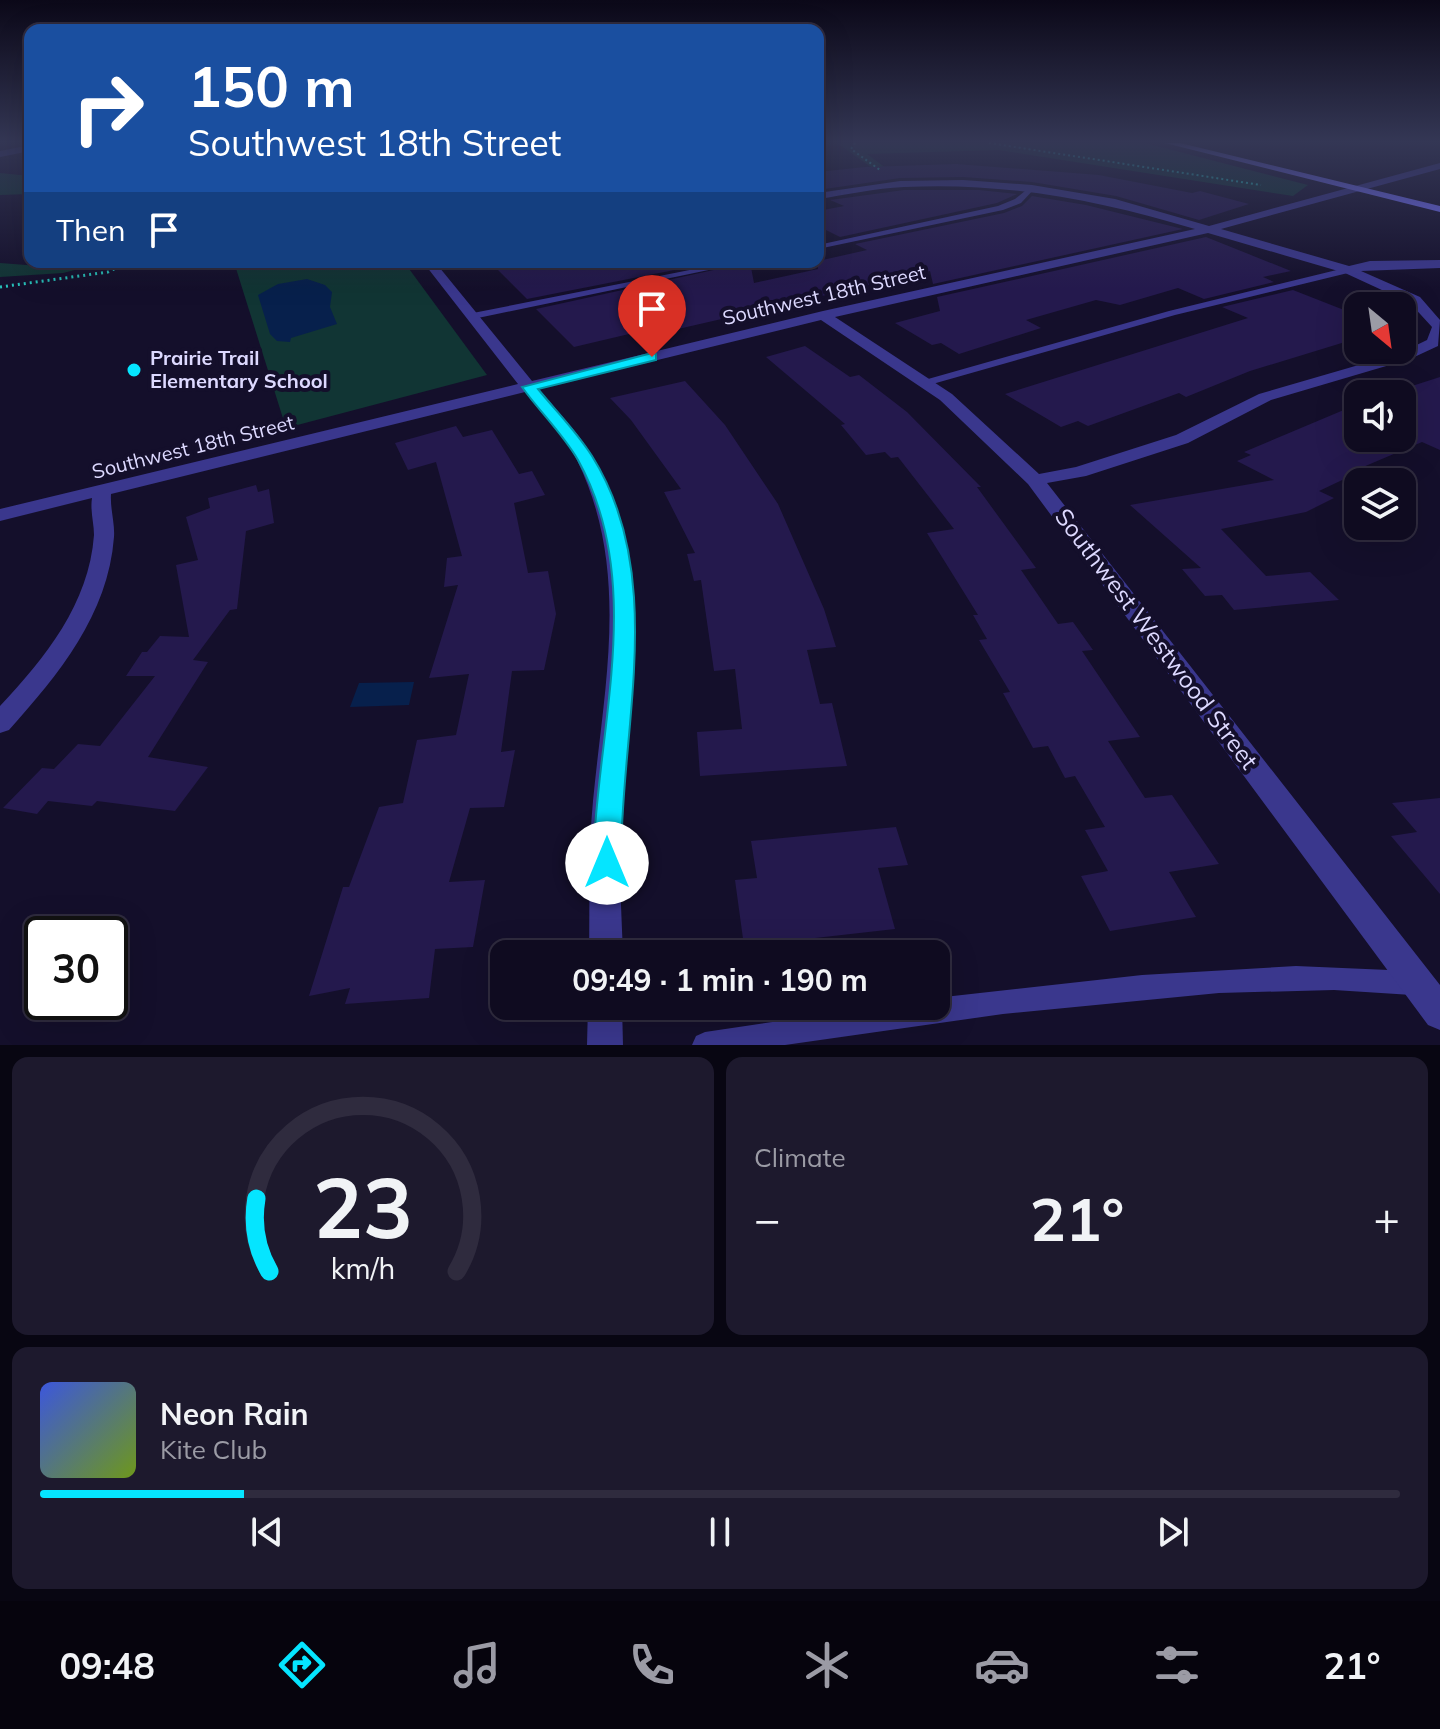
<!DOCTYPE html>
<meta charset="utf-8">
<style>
:root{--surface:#0f0b20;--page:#1d192d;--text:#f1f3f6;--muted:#9b9ba5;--line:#2f2b3e;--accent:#05e5ff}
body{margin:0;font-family:Mulish,sans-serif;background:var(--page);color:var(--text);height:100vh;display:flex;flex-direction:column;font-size:30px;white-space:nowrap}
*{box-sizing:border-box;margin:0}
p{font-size:26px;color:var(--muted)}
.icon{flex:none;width:44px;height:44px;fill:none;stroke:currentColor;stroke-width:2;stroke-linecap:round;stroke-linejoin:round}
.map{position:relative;height:1045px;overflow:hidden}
.panel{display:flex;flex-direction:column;gap:12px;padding:12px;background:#080612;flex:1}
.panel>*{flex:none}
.banner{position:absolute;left:24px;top:24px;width:800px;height:244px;border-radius:16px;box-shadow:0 8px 32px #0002,0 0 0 2px var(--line);background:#1a4fa0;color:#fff;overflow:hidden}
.needle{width:52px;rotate:151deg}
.buttons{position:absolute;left:1344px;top:292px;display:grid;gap:16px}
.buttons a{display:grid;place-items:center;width:72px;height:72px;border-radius:16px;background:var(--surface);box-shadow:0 8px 32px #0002,0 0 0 2px var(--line);font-size:40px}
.speed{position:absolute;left:24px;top:916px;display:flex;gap:16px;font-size:40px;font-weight:700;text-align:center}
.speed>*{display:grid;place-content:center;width:104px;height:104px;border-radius:50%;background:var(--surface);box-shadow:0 8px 32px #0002,0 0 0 2px var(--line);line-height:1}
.speed .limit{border:4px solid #111;border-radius:12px;background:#fff;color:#111}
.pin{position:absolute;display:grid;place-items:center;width:68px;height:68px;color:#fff;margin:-82px -34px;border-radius:50% 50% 50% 0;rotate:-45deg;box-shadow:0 0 8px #0007}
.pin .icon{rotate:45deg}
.me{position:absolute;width:88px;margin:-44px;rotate:0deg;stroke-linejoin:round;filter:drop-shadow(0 0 6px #0008)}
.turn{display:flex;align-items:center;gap:28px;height:168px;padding:0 32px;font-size:36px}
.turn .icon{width:104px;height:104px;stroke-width:2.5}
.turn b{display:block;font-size:56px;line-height:68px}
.then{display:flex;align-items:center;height:76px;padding:0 32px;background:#0003;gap:16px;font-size:30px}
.big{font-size:60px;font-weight:700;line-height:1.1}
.panel .tile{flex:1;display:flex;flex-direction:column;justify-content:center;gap:12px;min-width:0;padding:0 28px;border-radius:16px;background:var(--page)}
.panel .dial{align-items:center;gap:0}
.dial svg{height:208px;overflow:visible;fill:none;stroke:var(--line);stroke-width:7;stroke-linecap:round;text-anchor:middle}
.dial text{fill:var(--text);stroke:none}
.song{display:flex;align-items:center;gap:24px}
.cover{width:96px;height:96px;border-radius:12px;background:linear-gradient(135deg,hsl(230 70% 55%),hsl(80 70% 35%))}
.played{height:8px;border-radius:4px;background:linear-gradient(90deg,var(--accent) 15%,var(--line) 15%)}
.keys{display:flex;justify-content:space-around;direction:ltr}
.heat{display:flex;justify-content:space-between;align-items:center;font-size:44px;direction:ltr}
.panel .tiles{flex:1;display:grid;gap:12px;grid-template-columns:1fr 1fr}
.tile:last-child{grid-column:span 2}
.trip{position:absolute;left:490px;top:940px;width:460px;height:80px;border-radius:16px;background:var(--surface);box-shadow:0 8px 32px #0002,0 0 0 2px var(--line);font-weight:700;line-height:80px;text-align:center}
.menu{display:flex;height:128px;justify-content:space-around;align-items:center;background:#06040d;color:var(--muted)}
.menu .icon{width:56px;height:56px}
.menu .current{color:var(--accent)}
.menu b{font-size:36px;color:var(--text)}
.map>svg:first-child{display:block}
</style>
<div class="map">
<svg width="1440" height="1045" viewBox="0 0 1440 1045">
<rect width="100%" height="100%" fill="#140f2b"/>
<g fill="#113534">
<path d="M837,143h308l163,42 -15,11 -295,-46 -131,4 31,23 -10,2z"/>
<path d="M0,173l30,3v18l-30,1z"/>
<path d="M75,262h31l-43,11 -63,4v-14l40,3v3z"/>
<path d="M234,262h170l83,113 -201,53z"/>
</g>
<g fill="#07204c">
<path d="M307,279l18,6 7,7 -2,15 7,17 -46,14 -1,4 -13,-1 -7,-7 -12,-39 20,-11z"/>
<path d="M414,682l-5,23 -59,2 9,-24z"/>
</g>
<g fill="#24194d">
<path d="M956,164l143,11 93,18 8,-2 49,13 -50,16 -83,-24 -84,-14 -69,-5 -63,1 -82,12v-18l47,-5z"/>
<path d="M904,190h75l38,4 -20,9 -157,34 -22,-11v-15l26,-5 -14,-6z"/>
<path d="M1032,196l54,9 97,24 -250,55 -3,-13 -278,64 -6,-5 -72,17 -38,-38 214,-47 4,21 64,-14v-8l49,-11 -12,-6 149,-31 18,-7z"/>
<path d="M1206,237l85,34 -28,6 11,5 -70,17 -26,-11 -58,17 -24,-5 -70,20 15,8 -82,26 -18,-11 -9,2 -37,-22 45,-12 -3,-14z"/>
<path d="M540,262h175l-188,37 -29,-29z"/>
<path d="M1293,290l51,20 14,-3v31l-108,33 -64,26 -7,-4 -91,33 -10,-5 -17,6 -56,-33 243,-76 -26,-11z"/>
<path d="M805,346l45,31 9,-2 48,37 74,75h-4l59,81 -15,2 37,54 15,-2 20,28 -11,1 58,86 -32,4 37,57 27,-3 47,69 -50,8 27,45 -86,14 -29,-55 27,-5 -23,-41 20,-3 -30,-51 -10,2 -17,-32 -15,2 -30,-55 7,-1 -31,-52 8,-1 -14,-24h5l-51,-82 27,-4 -56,-72 -7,1 -6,-6 -19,3 -25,-30 4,-1 -79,-67z"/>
<path d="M1440,377v73l-18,-8 -66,28 1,3 -38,18 15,7 -28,14 -85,17 45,47 44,-4 29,28 -105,10 -12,-15 -17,1 -23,-27 19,-1 -71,-63 144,-25 -37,-19 14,-6 -7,-3 114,-48v34h44v-44h-15z"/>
<path d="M685,381l40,44 53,79 46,105 12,38 -29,3 13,54 12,-1 15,63 -147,10 -3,-44 45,-3 -7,-60 -21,2 -13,-91 -7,1 -7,-27 8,-1 -31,-61 17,-3 -50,-69 -21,-22z"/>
<path d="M456,426l7,11 29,-7 27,44 13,-3 13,24 -31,8 14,70 20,-2 8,43 -12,56 -32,1 -11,81 14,-2 -11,57 -34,1 -21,74 36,-2 -12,67 -38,2 -6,49 -84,6 5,-16 -41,8 34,-109h6l30,-80 24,-4 14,-63 39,-5 13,-61 -40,4 29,-93 -14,2 3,-29 15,-2 -26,-94 -28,8 -13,-27z"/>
<path d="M256,485l2,7 11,-3 5,34 -28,8 -9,78 -7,1 -37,50 15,2 -60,95 60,10 -33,44 -78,-10 -5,5 -44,-5 -11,13 -34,-6 39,-40 12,1 24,-25 22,2 55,-70h-29l16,-24h5l13,-16 29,1 -13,-72 22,-5 -12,-43 24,-9 -2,-10z"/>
<path d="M1440,798v96l-49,-58 26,-4 -25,-29z"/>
<path d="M896,827l12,38 -30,3 17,61 -151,17 -9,-66 22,-2 -6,-37z"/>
</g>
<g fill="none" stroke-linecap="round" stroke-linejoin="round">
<g stroke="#27c4bc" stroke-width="2" stroke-dasharray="2 3" stroke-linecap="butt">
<path d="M855,143l-4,6 29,21"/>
<path d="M989,143l272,42"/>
<path d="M30,208l-6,2 6,-1"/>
</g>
<g stroke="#27c4bc" stroke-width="3" stroke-dasharray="2 4" stroke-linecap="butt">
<path d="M127,264l23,-2"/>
<path d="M0,287l108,-15 20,-10"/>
</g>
<g fill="#3a378d" fill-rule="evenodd">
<path d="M1030,187l5,1 -14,15 -18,7 -185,39v-4l180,-39 17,-7z"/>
<path d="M730,262h17l-274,57 -5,-3 5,-3z"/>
<path d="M1349,267l4,3 -1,2 -177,43 -246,70h-8l-2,-2 2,-2 248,-70z"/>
<path d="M1296,966l116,5 8,4 4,8 -4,8 -8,4 -78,-5 -115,3 -216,21 -218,31h-93l4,-9 9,-4 176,-26h55v-8l17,-2 189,-21z"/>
</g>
<g fill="#3a378d" fill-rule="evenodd">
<path d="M30,145v6l-30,6v-6z"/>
<path d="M1440,163v6l-219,60 128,37 21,-5 70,-1v8l-79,3 59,26 20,23 -2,26 -28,13 -139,41 -83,43 -102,33 -39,7 393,502v45l-12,-5 -400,-541 -88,-84 -119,-80 -282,69c17,21 39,43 53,66 64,106 37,231 29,346 -3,51 0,102 2,153h-34c1,-51 -1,-102 4,-153 11,-116 38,-230 -16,-341 -12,-24 -36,-46 -52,-68l-414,102c-1,15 4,29 3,43 -6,78 -55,137 -105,193l-9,3v-27c45,-48 89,-102 94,-171 0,-12 -4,-24 -2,-37l-92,23v-12l518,-125 -95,-122h12l97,119 291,-70 372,-82c-98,-29 -189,-47 -291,-42 -29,1 -58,8 -86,12v-6l82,-12 63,-1 69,5 83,14 94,27zM1208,233l137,40 65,30 22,24 -5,13 -27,13 -141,41 -83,41 -100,32 -37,7 -87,-80 -117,-77z"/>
<path d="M588,1006h34l1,39h-36z"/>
</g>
<path fill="#7470ff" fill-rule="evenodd" d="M1165,143h15l260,63v6z"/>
</g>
<linearGradient id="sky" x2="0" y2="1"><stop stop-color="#0b0818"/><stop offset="0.49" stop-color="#343755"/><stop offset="1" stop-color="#343755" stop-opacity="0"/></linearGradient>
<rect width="1440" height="289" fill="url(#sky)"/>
<path fill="#05e5ff" stroke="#0395a6" stroke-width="2" d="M652,353l4,1v6l-118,29c18,22 39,43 54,67 76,121 28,274 29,407l-4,9 -10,4 -10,-4 -4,-9c3,-132 54,-279 -15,-403 -15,-26 -39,-49 -56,-73z"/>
<circle fill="#05e5ff" stroke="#140f2b" stroke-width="3" cx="134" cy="370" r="8"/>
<g text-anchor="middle" stroke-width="8" stroke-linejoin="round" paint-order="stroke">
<g font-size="20" fill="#ddd9ff" stroke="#140f2b">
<text transform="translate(824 295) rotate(-13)" y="7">Southwest 18th Street</text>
<text transform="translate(193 447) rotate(-14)" y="7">Southwest 18th Street</text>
</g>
<g font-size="20" font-weight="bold" fill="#ddd9ff" stroke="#140f2b" text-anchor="start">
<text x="150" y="365">Prairie Trail<tspan x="150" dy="23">Elementary School</tspan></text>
</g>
<g font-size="24" fill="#ddd9ff" stroke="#140f2b">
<text transform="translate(1156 639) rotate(53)" y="8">Southwest Westwood Street</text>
</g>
</g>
</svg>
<div class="buttons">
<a><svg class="needle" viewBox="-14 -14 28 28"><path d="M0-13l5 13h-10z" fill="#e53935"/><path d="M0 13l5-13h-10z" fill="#9b9ba5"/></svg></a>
<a><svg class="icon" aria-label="sound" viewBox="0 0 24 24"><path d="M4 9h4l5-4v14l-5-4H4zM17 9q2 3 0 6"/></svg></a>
<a><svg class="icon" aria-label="layers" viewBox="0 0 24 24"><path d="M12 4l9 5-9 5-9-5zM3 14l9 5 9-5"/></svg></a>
</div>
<div class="speed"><div class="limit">30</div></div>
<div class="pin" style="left:652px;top:357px;background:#d93025"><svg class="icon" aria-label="arrive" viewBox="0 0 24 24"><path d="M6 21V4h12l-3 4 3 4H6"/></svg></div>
<svg class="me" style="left:607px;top:863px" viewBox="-20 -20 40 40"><circle r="19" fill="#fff"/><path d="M0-13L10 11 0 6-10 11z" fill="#05e5ff"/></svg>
<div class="trip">09:49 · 1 min · 190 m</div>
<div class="banner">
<div class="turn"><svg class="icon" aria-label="right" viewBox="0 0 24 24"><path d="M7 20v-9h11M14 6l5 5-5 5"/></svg><div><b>150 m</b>Southwest 18th Street</div></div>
<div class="then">Then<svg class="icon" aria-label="arrive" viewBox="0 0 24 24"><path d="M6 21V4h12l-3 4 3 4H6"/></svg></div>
</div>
</div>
<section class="panel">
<div class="tiles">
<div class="tile dial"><svg viewBox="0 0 100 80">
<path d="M14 69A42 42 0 1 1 86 69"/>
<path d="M14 69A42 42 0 0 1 9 41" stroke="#05e5ff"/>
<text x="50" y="56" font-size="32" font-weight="700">23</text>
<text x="50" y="72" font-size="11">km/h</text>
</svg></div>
<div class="tile"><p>Climate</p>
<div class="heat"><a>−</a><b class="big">21°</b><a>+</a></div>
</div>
<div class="tile">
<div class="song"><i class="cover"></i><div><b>Neon Rain</b><p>Kite Club</p></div></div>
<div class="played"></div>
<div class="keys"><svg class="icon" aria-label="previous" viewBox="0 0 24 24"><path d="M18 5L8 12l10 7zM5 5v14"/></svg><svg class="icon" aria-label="pause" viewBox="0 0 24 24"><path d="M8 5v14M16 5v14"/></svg><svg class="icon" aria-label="next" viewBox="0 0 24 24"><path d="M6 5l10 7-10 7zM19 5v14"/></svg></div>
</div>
</div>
</section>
<nav class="menu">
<b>09:48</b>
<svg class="icon current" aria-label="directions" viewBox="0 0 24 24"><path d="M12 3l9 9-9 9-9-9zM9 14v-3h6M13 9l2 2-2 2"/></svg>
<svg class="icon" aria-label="music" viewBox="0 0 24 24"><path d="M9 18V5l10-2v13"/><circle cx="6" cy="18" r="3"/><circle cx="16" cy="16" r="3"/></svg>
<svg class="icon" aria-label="phone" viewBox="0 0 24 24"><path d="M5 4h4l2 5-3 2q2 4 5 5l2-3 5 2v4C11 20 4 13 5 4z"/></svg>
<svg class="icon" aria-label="climate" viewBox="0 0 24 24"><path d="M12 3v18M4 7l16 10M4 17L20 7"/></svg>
<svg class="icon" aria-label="car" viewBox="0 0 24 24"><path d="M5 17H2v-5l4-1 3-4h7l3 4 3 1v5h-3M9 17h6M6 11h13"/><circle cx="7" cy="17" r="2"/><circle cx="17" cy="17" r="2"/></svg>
<svg class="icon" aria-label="filters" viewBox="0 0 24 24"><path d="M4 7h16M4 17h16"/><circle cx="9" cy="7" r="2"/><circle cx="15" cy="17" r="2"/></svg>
<b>21°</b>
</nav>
